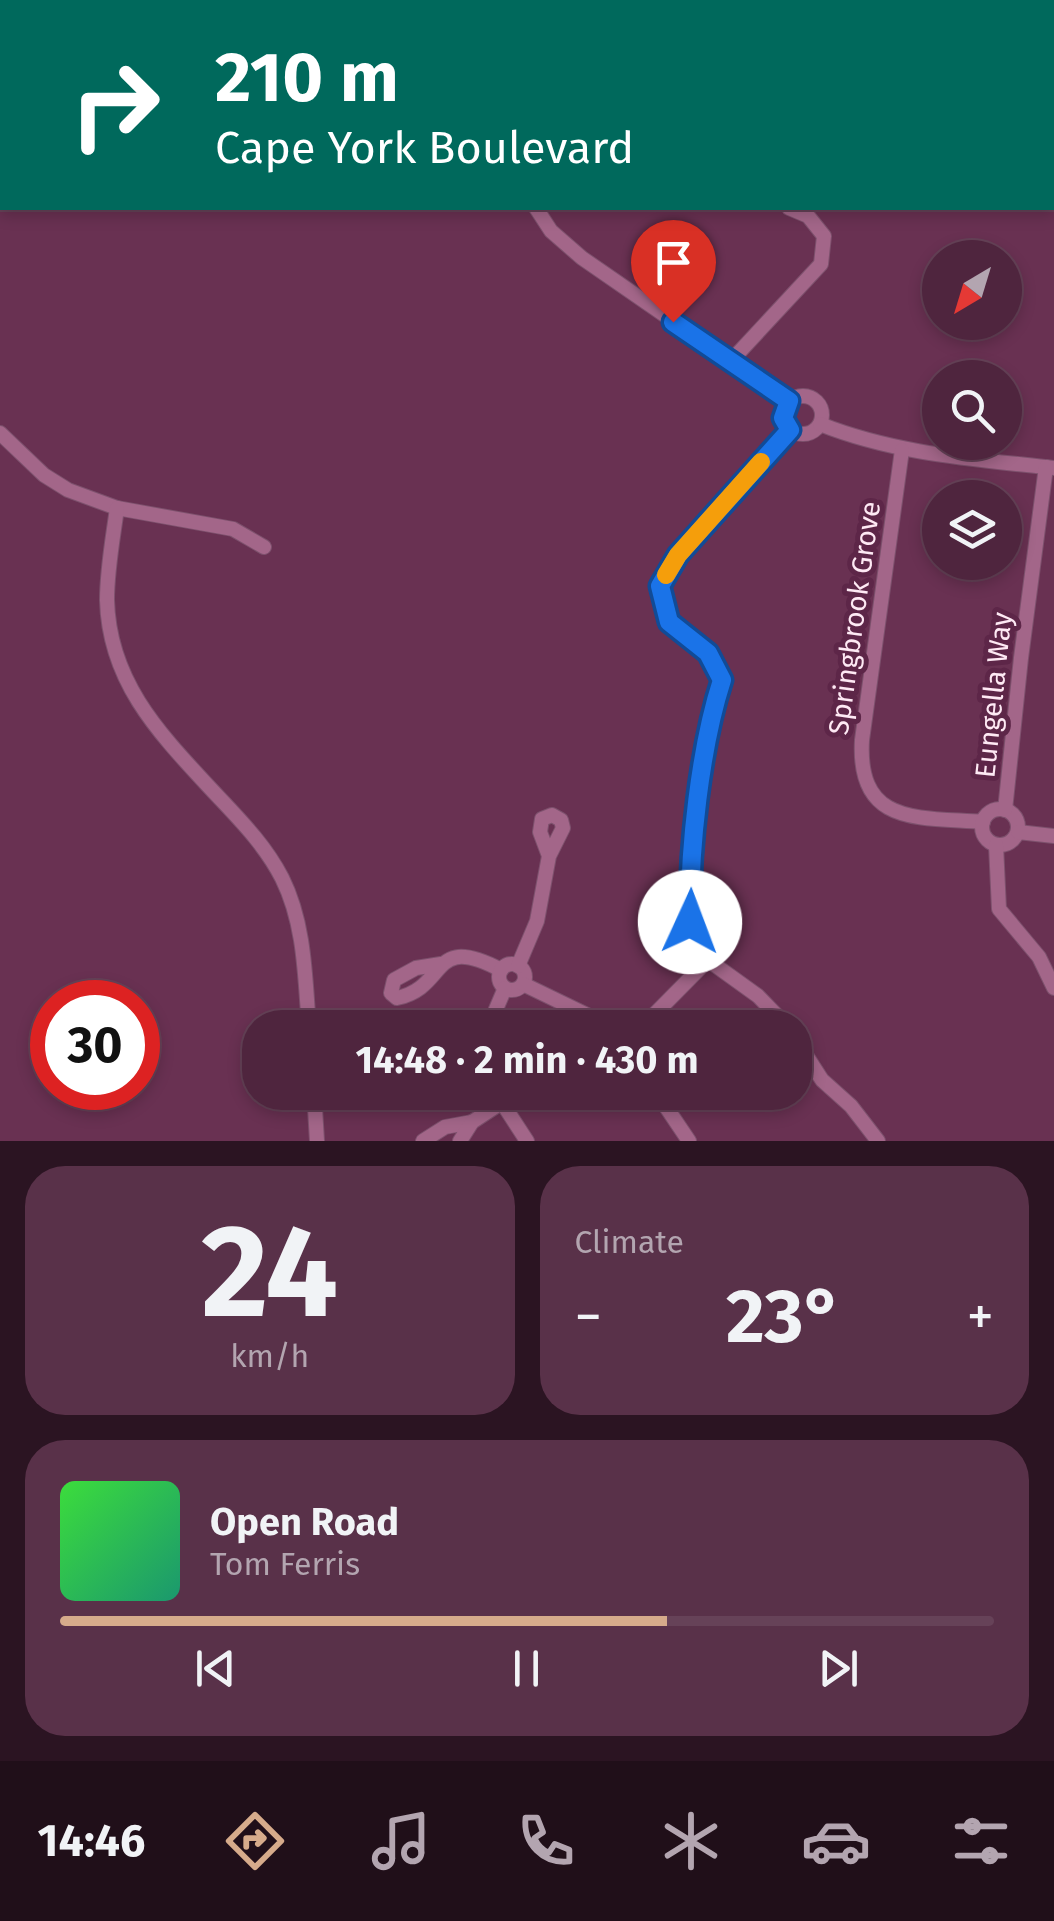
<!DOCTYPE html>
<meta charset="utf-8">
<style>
:root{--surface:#4f253e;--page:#593149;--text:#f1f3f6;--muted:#b3a5b0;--line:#664258;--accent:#d6ab8b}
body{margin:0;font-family:"Fira Sans",sans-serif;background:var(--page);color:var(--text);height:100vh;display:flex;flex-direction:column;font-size:38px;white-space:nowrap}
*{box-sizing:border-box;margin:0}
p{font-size:32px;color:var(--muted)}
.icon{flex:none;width:55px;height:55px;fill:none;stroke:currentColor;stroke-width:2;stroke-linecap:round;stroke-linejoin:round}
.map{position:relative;height:1141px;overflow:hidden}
.panel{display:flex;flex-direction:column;gap:25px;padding:25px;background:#2b1422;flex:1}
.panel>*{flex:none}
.guide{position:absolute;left:0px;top:0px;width:1055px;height:210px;box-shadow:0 5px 15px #0003,0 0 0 2px var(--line);background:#00695c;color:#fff;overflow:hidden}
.needle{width:65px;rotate:218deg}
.tools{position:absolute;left:922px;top:240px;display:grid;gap:20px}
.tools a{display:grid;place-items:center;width:100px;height:100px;border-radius:50%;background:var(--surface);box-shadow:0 5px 15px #0003,0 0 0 2px var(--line);font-size:50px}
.speed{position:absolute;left:30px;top:980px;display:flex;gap:20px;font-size:50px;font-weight:700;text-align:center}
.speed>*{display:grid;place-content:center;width:130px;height:130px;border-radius:50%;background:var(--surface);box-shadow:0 5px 15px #0003,0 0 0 2px var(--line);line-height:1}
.speed .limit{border:15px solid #d22;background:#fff;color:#111}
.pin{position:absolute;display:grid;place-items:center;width:85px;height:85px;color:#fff;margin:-102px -42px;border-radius:50% 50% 50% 0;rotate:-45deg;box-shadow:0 0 10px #0007}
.pin .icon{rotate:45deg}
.me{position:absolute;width:110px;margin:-55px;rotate:2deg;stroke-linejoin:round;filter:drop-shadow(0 0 8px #0008)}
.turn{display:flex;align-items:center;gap:35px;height:210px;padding:0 50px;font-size:45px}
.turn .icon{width:130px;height:130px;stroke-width:2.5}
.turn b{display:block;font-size:70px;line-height:85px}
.big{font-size:75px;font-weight:700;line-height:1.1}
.panel .tile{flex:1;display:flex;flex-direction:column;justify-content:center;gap:15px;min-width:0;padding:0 35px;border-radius:40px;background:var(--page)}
.panel .dial{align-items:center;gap:0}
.dial b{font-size:130px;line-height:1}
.song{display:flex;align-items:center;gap:30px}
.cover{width:120px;height:120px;border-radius:15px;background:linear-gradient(135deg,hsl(120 70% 55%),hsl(160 70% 35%))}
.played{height:10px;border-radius:5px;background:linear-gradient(90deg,var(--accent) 65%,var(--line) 65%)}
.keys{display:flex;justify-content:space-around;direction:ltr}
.heat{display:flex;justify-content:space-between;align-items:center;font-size:55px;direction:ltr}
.panel .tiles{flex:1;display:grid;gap:25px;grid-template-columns:1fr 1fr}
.tile:last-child{grid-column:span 2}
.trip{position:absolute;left:242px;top:1010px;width:570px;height:100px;border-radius:40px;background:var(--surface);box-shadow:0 5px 15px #0003,0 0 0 2px var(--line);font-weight:700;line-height:100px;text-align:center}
.menu{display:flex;height:160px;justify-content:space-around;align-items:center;background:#200f19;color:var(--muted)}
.menu .icon{width:70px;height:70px}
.menu .selected{color:var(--accent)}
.menu b{font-size:45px;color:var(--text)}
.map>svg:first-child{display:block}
</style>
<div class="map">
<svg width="1054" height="1141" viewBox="0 0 1054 1141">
<rect width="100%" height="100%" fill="#693152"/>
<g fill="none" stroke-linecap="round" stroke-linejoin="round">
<g stroke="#2d1a70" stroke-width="4">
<path d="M437,0l1,2"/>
<path d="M0,44h2"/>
<path d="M1052,72h2"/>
</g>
<defs>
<g id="minor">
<path d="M213,0l1,2"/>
<path d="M257,2l2,-2"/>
<path d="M0,190l2,-2"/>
<path d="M536,208l15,23 31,27 207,143"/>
<path d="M730,362l91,-98 3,-28 -16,-20 -19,-8"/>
<circle cx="803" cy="415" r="19"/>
<path d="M820,424c75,30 154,35 234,44"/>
<path d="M0,433l44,42 24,15 49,18 116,21 31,18"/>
<path d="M902,450l-40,290c-5,86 56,77 121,82"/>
<path d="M117,508c-4,30 -10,61 -10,92 2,81 51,132 104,189 26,28 53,54 71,89 23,46 23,99 27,150"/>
<circle cx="1000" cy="827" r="18"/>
<path d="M1005,810l16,-152 25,-191"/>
<path d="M1018,832l36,4"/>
<path d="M996,845l3,64 40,48 15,31"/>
<path d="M441,964l-25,4 -22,12 -3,13 6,5c52,-11 32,-66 104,-28"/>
<circle cx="512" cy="977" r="13"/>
<path d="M518,966l19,-45 12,-65 14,-28 -2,-8 -9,-5 -10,4 -2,13 9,24"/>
<path d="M523,984l91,44"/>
<path d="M488,1028l17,-40"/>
<path d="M641,1028l67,-68"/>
<path d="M789,1028l-31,-32 -50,-36 -11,-19 -7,-20v-32l17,-151 16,-58 -15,-27 -39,-31 -10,-36 18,-31 113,-125"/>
<path d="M795,1038l27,42 29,26 27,35"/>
<path d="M314,1092l3,49"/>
<path d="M495,1092l32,49"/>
<path d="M656,1092l33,49"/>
<path d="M423,1141l22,-14 27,-5"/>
<path d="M460,1141l12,-19 29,-19"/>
</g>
</defs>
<use href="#minor" stroke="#7d516d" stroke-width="16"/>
<use href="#minor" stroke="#a36689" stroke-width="14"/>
</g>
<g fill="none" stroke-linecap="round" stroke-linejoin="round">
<defs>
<path id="route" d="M673,322l116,79 -6,17 7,12 -112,125 -18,31 9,36 39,31 14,27c-22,68 -33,170 -32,242"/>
</defs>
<use href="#route" stroke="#114b97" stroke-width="25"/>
<use href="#route" stroke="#1a73e8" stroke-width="18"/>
<path stroke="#f59e0b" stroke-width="18" d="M666,575l12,-20 83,-93"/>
</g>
<g text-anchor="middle" stroke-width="10" stroke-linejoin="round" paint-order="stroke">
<g font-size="28" fill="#fee9f4" stroke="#5d2648">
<text transform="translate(854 618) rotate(-82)" y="10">Springbrook Grove</text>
<text transform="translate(993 695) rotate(-84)" y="10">Eungella Way</text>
</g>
</g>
</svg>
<div class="tools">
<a><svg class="needle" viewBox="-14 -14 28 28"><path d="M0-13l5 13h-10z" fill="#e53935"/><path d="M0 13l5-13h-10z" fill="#b3a5b0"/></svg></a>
<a><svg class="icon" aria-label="search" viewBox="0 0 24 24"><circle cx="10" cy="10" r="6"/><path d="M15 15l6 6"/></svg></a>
<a><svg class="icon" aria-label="layers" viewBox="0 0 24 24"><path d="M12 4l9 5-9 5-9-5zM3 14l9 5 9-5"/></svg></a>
</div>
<div class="speed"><div class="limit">30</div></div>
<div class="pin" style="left:673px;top:322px;background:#d93025"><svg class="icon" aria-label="arrive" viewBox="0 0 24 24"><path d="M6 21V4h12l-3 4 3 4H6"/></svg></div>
<svg class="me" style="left:690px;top:922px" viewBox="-20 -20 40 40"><circle r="19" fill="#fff"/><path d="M0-13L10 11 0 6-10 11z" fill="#1a73e8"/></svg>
<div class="trip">14:48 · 2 min · 430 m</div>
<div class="guide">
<div class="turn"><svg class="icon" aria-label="right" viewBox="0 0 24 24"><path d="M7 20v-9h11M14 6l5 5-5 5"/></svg><div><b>210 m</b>Cape York Boulevard</div></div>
</div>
</div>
<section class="panel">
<div class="tiles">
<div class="tile dial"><b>24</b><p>km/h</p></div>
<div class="tile"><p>Climate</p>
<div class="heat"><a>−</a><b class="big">23°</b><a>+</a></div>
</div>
<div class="tile">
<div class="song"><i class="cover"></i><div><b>Open Road</b><p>Tom Ferris</p></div></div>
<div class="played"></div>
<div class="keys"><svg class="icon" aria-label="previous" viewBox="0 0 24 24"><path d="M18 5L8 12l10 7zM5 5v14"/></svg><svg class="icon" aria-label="pause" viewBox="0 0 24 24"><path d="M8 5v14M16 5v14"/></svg><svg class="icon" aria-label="next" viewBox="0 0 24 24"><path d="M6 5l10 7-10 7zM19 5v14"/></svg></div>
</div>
</div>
</section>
<nav class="menu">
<b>14:46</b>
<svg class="icon selected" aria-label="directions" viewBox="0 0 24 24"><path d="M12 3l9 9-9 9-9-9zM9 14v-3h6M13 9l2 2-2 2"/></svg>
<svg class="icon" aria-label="music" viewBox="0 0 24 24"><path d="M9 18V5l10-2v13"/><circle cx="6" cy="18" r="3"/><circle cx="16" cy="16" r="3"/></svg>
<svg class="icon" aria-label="phone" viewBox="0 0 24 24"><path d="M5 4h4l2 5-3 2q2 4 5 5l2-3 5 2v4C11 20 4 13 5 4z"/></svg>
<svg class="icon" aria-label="climate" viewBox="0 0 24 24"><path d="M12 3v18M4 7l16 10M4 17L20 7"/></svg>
<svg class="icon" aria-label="car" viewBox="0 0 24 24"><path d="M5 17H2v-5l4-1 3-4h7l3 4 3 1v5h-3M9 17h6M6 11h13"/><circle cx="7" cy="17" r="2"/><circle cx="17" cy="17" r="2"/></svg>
<svg class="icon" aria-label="filters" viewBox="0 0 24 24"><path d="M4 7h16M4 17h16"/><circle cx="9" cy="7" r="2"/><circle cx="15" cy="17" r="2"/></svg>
</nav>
